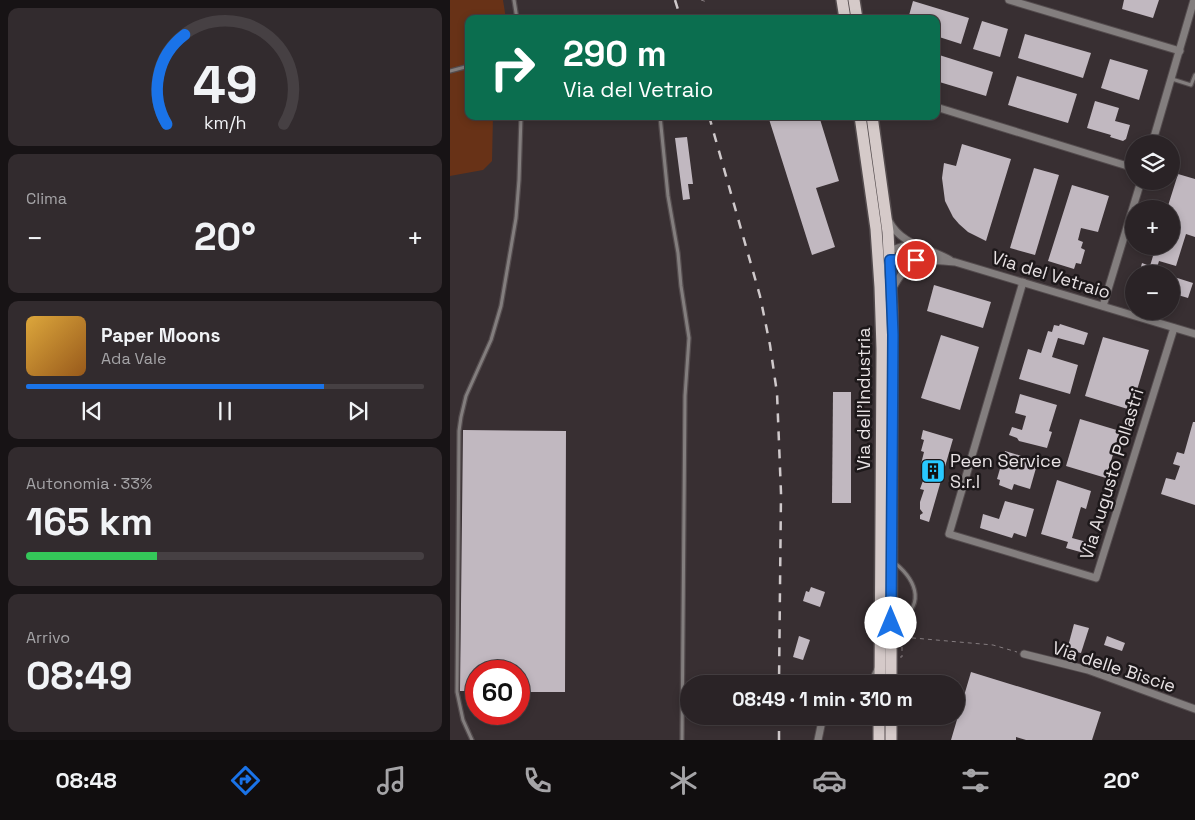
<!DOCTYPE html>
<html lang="it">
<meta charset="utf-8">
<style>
:root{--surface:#2a2326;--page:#322b2e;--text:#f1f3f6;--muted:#a5a4a7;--line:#464043;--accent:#1a73e8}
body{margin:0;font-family:"Space Grotesk",sans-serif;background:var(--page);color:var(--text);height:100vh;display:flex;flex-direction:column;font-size:19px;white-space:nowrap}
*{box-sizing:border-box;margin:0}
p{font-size:16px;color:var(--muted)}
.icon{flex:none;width:28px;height:28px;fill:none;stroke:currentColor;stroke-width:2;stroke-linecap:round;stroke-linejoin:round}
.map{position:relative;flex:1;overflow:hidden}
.sheet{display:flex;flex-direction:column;gap:8px;padding:8px;background:#171315;width:450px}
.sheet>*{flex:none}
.banner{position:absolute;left:15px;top:15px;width:475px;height:105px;border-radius:10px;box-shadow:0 2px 8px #0003,0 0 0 1px var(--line);background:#0b6e4f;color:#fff;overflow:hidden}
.fabs{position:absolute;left:675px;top:135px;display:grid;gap:10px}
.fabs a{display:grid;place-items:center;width:55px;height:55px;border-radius:50%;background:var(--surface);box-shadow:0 2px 8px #0003,0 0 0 1px var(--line);font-size:25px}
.speed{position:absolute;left:15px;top:660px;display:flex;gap:10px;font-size:25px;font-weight:700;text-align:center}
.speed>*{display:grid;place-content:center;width:65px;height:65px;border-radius:50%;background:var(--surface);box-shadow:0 2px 8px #0003,0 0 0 1px var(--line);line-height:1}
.speed .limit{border:8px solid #d22;background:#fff;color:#111}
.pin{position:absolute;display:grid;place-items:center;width:42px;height:42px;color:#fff;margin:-21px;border:2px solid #fff;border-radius:50%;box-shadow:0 1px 5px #0007}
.me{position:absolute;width:55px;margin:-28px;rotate:0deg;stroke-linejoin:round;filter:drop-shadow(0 0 4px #0008)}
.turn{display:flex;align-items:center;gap:18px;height:105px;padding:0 15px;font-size:22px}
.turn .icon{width:65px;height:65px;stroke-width:2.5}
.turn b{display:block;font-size:35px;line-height:42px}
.big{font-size:38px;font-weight:600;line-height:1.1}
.sheet .card{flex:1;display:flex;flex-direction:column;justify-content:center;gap:8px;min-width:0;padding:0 18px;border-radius:10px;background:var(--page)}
.sheet .dial{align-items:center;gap:0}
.dial svg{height:130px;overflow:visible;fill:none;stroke:var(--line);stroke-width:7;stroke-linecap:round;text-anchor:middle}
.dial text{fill:var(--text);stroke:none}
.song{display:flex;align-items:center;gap:15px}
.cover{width:60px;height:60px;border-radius:8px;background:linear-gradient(135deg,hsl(40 70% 55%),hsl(30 70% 35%))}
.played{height:5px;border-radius:2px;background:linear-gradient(90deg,var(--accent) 75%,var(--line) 75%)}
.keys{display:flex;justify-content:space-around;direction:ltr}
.heat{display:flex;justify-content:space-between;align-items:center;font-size:28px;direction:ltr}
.charge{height:8px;border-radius:4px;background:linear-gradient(90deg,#34c759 33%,var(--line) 0)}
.trip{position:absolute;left:230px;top:675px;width:285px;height:50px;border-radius:25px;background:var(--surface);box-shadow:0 2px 8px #0003,0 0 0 1px var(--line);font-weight:600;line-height:50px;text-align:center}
.menu{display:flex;height:80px;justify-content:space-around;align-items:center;background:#110e0f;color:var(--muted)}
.menu .icon{width:35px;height:35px}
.menu .active{color:var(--accent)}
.menu b{font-size:22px;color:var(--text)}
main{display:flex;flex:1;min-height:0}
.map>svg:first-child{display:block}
</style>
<main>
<section class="sheet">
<div class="card dial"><svg viewBox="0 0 100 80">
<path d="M14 69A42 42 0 1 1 86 69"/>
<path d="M14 69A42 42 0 0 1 25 14" stroke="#1a73e8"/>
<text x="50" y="56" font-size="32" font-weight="700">49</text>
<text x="50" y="72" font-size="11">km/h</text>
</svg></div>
<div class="card"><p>Clima</p>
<div class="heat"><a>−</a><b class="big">20°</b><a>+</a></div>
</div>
<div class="card">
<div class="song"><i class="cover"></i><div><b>Paper Moons</b><p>Ada Vale</p></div></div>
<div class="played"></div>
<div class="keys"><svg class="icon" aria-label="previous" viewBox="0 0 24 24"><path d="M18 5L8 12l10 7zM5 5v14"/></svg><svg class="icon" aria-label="pause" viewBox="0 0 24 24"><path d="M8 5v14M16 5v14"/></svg><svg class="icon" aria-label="next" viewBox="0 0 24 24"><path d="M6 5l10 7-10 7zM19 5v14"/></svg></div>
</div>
<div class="card"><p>Autonomia · 33%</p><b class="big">165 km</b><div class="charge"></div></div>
<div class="card"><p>Arrivo</p><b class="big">08:49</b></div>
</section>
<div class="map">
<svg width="745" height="740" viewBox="0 0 745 740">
<rect width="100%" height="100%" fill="#382f32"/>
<path fill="#683217" d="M0,0h53l3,19h-37v97h24l-1,45 -9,9 -33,6z"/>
<g fill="#c1b8c0">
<path d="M674,0h35l-6,18 -31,-9z"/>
<path d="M463,1l56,17 -8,26 -25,-8v-17h-28z"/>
<path d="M532,21l26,8 -8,28 -27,-8z"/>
<path d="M575,34l66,19 -8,25 -65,-20z"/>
<path d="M486,54l57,18 -7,24 -50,-15z"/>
<path d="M660,59l38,11 -9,30 -38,-12z"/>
<path d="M567,76l60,18 -9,29 -60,-18z"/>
<path d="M645,101l24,7 -4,13 15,4 -4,14 -3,2 -13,-4 1,-2 -24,-7z"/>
<path d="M318,116h51l20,65 -23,7 19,59 -23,8z"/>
<path d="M237,137l6,47h-5l2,15 -7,1 -8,-62z"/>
<path d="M512,144l49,15 -25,82 -18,-9 -9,-8 -6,-7 -8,-16 -3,-23 2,-15 12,3z"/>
<path d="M584,168l25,7 -24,80 -25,-7z"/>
<path d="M728,174l17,5v58l-9,-3 -10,32 -17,-5 -4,13h-16l3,-11 8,3 6,-20h15v-37h-4z"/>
<path d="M622,185l37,11 -11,36 -17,-4 -3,12 5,2 -2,6 4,2 -4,14 -5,-1 -2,6 -26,-8z"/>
<path d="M721,276l22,7 -5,15 -17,-5z"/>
<path d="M484,285l57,17 -8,26 -56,-17z"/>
<path d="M610,324l28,9 -4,12 -26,-7 -6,19 26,8 -8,29 -51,-15 9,-30 13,4 7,-22 4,1 2,-7 5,1z"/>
<path d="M491,335l38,12 -19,63 -39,-12z"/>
<path d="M653,337l46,13 -18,60 -46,-14z"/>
<path d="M383,392h18v111h-19z"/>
<path d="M570,394l37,11 -8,26 3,1 -5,16 -28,-7 -2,-3 -8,-3 3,-8 10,3 4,-14 -11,-3z"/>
<path d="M630,419l40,12 -14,47 -40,-12z"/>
<path d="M743,422h2v83l-34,-11 5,-16 9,2 5,-14 -7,-2 4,-12 7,2z"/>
<path d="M13,430l103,1 -1,261h-46v-21h-43v20h-16z"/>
<path d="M473,430l30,9 -24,83 -9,-3v-4l3,-2 -3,-4v-7l4,-12 -4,-1 4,-11 -3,-1 3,-12 -3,-1 3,-12 -3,-1 3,-11 -3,-1z"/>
<path d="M555,451l33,10 -8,28 -16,-5 -2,6 -13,-5 1,-5 -3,-1z"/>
<path d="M607,480l34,11 -5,18 -5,-2 -9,31 15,4 -3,11 -18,-5 2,-6 -27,-8z"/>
<path d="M555,501l29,8 -8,28 -12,-4 -2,5 -32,-10 3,-14 16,5z"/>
<path d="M361,587l14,5 -5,15 -17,-6 3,-10 3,1z"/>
<path d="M624,624l15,4 -8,25 -14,-3z"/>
<path d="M349,636l11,4 -7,20 -10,-3z"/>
<path d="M657,636l18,7 -3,8 -18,-6z"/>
<path d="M521,672l130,40 -9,28h-66l-10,-3v3h-65z"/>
</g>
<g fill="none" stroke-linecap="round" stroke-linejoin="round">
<defs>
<g id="service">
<path d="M64,0l3,19"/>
<path d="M0,71l19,-5"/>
<path d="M722,79l19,6 4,-10"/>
<path d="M210,116l8,80 10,57 3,33 8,52 -4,58 -3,344"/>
<path d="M444,622c32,-14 24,-40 1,-59"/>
<path d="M22,740l-9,-20 -6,-28 2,-261 2,-14 5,-21 25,-56 10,-34 15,-88 3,-38 2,-64"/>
</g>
<g id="minor">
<path d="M559,0l171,51"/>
<path d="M486,107l198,61"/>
<path d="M702,144l42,-144"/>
<path d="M439,221c12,24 40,27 61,39"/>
<path d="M438,251l16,-5h12"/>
<path d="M438,259l11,2 20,-2"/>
<path d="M573,282l-74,252 147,44 78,-250"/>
<path d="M442,290c15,-32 32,-32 63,-28l240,72"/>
<path d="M653,306l38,-125"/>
<path d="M574,654l64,16 107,39"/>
<path d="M416,684l8,-6 4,-9"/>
<path d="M368,740l5,-24"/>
</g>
<g id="primary">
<path d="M392,0l3,19"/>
<path d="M404,0l3,19"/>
<path d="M410,116l16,113 4,58 2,62 -2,335"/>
<path d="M422,116l16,116 4,80 -1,372"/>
<path d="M429,740v-24"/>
<path d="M441,740v-24"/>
</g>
</defs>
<use href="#service" stroke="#544c4e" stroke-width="5.5"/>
<use href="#minor" stroke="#544c4e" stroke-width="9"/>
<use href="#primary" stroke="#544c4e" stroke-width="14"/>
<g stroke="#847c7f" stroke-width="1" stroke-dasharray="4 4" stroke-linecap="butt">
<path d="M251,0l6,2"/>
<path d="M450,657h2v-20l91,8 24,7"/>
<path d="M401,684l8,-3"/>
</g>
<use href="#service" stroke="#837e7e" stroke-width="3"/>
<use href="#minor" stroke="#837e7e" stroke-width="7"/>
<use href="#primary" stroke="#d5cac9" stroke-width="11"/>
<g stroke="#cfc9cb" stroke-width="2.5" stroke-dasharray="9 9" stroke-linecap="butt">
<path d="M225,0l6,19"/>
<path d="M259,116l51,180 10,49 7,48 4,100 -2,191"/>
<path d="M329,740v-24"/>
</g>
</g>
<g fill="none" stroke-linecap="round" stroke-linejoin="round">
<defs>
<path id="route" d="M441,623l2,-288 -3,-75h26"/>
</defs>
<use href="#route" stroke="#114b97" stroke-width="12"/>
<use href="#route" stroke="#1a73e8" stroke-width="9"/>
</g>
<defs>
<symbol id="building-square" viewBox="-11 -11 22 22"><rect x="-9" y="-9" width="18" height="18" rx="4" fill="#28c8ff" stroke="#1d181a"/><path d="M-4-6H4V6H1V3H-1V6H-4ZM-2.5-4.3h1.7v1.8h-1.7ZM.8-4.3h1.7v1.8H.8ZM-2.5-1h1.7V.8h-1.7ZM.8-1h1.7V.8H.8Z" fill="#111"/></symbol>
</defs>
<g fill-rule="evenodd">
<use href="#building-square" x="469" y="457" width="28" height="28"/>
</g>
<g text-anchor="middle" stroke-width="5" stroke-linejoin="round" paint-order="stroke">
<g font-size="18" fill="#e8e2e4" stroke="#1d181a">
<text transform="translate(601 275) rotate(17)" y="6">Via del Vetraio</text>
<text transform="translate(414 399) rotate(-90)" y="6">Via dell'Industria</text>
<text transform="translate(662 474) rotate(-73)" y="6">Via Augusto Pollastri</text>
<text transform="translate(664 667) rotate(18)" y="6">Via delle Biscie</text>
</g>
<g font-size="18" fill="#e8e2e4" stroke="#1d181a" text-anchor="start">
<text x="500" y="467">Peen Service<tspan x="500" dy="21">S.r.l</tspan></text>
</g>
</g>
</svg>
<div class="fabs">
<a><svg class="icon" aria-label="layers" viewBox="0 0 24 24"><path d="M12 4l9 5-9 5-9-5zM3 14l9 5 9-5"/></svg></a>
<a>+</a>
<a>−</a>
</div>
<div class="speed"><div class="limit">60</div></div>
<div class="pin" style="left:466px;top:260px;background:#d93025"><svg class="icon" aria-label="arrive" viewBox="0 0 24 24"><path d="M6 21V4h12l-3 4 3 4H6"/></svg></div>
<svg class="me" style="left:441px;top:623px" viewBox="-20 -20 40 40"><circle r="19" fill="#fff"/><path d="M0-13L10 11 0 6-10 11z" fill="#1a73e8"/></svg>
<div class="trip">08:49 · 1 min · 310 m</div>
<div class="banner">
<div class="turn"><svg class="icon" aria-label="right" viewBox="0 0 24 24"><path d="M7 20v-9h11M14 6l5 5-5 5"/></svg><div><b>290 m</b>Via del Vetraio</div></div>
</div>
</div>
</main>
<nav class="menu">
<b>08:48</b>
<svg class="icon active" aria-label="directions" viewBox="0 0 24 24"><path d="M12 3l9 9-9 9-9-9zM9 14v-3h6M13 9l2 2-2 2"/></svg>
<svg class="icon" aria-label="music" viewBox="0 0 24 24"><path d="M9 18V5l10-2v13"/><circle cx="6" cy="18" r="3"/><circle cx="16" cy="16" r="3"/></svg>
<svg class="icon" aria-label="phone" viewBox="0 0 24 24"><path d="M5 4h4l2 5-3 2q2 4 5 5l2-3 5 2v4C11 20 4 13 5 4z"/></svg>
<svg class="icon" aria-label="climate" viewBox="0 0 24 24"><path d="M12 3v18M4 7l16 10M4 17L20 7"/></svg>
<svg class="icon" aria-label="car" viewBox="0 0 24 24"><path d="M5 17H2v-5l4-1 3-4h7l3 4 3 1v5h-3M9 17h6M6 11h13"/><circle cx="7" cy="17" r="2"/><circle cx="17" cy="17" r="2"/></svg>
<svg class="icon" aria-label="filters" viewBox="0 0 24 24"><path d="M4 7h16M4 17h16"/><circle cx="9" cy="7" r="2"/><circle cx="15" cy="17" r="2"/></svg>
<b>20°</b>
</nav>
